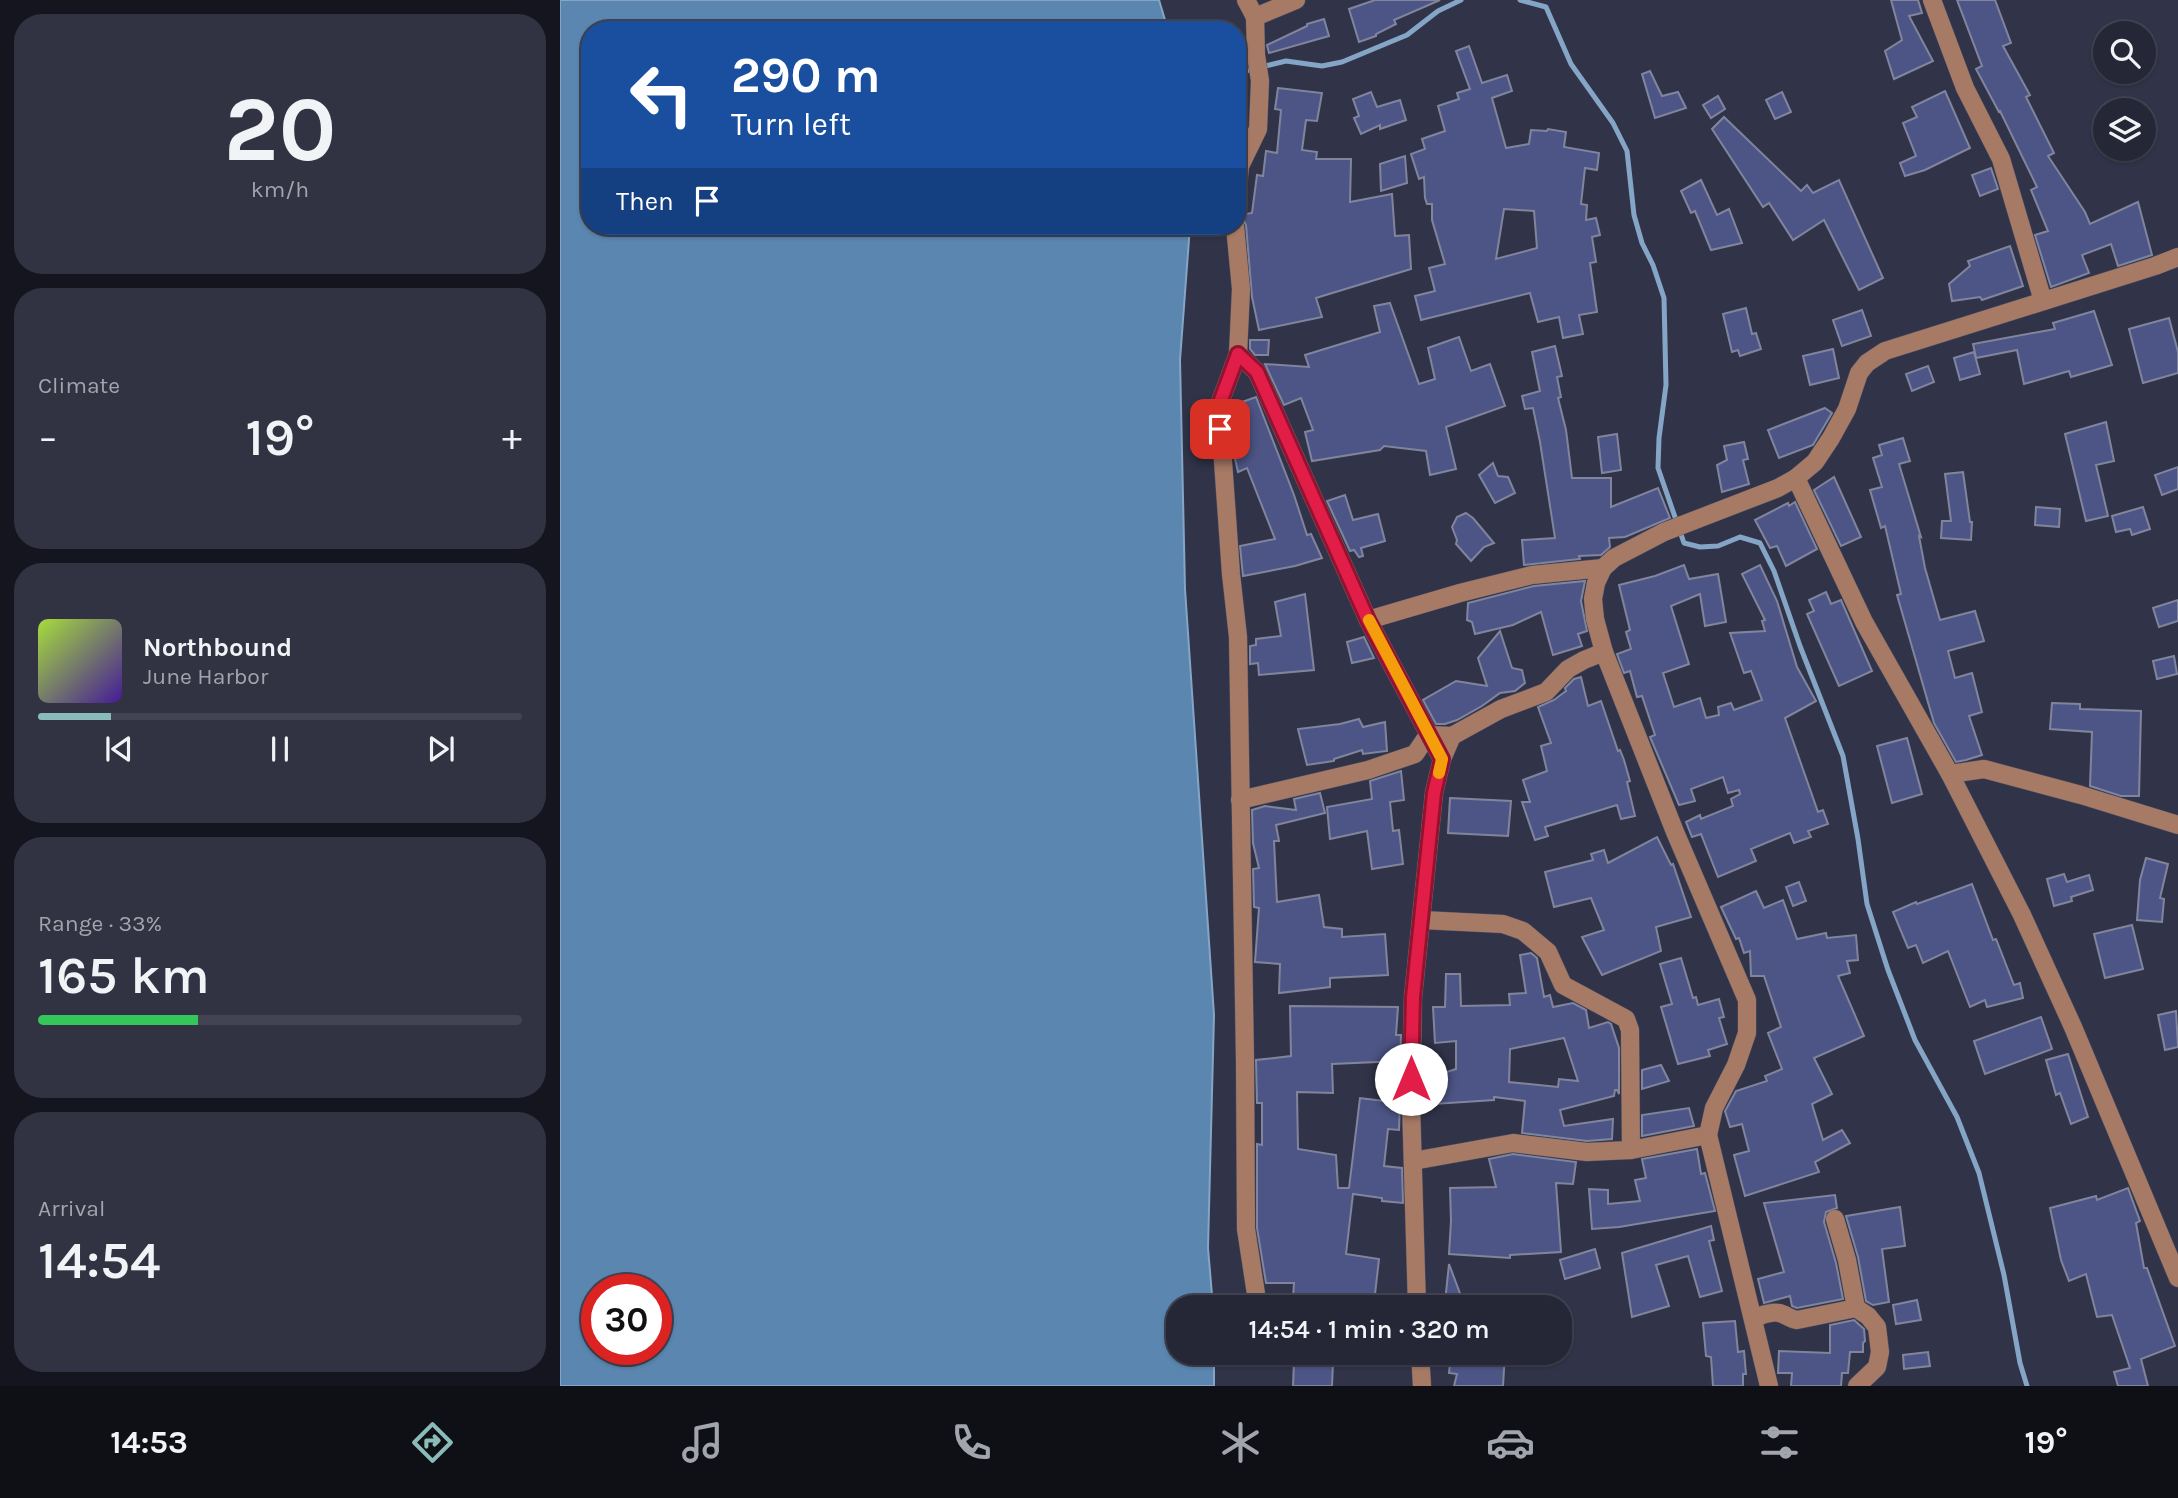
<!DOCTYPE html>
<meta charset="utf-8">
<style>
:root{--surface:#252737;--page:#313342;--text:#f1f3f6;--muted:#a3a5ad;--line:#424452;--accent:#8bbbb9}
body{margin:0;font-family:Karla,sans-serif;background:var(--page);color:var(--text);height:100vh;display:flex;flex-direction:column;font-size:26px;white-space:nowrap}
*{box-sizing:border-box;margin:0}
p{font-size:23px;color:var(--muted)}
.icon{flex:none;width:38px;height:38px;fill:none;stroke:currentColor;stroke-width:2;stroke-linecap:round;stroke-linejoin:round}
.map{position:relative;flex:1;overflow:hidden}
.side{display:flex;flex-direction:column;gap:14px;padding:14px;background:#14151e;width:560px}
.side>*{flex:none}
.banner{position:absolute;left:21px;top:21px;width:665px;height:214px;border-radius:28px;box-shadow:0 2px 5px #0004,0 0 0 2px var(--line);background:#1a4fa0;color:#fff;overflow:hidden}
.buttons{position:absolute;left:1533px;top:21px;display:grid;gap:14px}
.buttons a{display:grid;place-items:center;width:63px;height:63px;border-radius:50%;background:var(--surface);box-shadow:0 2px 5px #0004,0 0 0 2px var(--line);font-size:35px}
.speed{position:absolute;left:21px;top:1274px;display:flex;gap:14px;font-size:35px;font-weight:700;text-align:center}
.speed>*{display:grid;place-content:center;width:91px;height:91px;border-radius:50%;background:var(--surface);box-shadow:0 2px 5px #0004,0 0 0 2px var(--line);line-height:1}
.speed .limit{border:10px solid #d22;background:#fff;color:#111}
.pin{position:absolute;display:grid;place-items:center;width:60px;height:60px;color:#fff;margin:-30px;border-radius:14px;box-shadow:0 4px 10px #0006}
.me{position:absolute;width:77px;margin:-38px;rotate:0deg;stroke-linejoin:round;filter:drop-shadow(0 0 5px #0008)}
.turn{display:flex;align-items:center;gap:24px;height:147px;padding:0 35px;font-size:32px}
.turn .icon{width:91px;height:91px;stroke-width:2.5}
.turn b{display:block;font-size:49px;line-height:60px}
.then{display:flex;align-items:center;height:66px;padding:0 35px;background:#0003;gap:14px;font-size:26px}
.big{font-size:52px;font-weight:600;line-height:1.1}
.side .card{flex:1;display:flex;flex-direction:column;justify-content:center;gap:10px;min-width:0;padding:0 24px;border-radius:28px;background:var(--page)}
.side .dial{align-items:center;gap:0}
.dial b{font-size:91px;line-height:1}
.song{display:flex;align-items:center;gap:21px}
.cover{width:84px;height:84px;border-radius:10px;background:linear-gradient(135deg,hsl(80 70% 55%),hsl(260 70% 35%))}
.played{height:7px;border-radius:4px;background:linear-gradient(90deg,var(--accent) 15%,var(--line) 15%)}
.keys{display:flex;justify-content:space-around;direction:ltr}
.heat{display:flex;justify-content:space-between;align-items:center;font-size:38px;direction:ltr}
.charge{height:10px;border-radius:5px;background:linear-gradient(90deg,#34c759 33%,var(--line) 0)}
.trip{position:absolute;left:606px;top:1295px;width:406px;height:70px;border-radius:28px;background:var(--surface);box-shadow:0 2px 5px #0004,0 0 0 2px var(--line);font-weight:600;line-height:70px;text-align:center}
.tabs{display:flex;height:112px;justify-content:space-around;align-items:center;background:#0f1016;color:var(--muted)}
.tabs .icon{width:49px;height:49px}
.tabs .selected{color:var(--accent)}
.tabs b{font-size:32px;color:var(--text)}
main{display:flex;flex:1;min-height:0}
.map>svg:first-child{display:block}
</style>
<main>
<section class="side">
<div class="card dial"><b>20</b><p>km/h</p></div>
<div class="card"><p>Climate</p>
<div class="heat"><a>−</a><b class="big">19°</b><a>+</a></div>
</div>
<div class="card">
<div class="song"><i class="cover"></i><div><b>Northbound</b><p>June Harbor</p></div></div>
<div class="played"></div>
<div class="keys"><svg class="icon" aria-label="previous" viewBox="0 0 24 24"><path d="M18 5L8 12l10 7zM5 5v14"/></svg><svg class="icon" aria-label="pause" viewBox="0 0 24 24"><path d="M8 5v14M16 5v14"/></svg><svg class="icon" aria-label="next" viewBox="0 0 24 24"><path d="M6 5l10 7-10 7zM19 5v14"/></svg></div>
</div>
<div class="card"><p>Range · 33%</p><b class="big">165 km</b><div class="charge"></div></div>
<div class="card"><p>Arrival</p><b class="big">14:54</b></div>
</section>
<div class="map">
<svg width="1618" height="1386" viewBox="0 0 1618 1386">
<rect width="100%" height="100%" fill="#313449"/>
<path fill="#5a86b0" stroke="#85a5c6" stroke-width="2" fill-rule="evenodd" d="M0,0h599l9,30h-578v196h600l-10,134 5,229 29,426 -6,233 5,59h-35v46h36v33h-654zM37,1290h59v59h-59z"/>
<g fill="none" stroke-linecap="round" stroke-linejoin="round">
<g stroke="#85a5c6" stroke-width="5">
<path d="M960,0l26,7 25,57 42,59 14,28 7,64 8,28 11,22 11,33 2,87 -7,53 -1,30 26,75 16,4 18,-1 22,-9 20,6 14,28 26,75 43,110 15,83 9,65 21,66 27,70 42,77 22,56 25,102 16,88 7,23"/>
<path d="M677,73l49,-12 36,5 20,-4 65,-27 31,-24 23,-11"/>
</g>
</g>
<g fill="#4d5586" stroke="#80859d" stroke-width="2" fill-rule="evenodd">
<path d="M815,0h65l-46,20 2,4 -20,10v2l-17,6 -10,-33z"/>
<path d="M1331,0h27l4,13 -13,3 24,45 -39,18 -9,-28 17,-11z"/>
<path d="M1397,0h38l16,43 -8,3 27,49 -4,2 28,56 -6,3 37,56 5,12 48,-22 14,53 -34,11 -7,-22 -29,11 7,18 -38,14 -16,-52 13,-4 -17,-41 6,-3 -37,-76 -1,1 -23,-43 6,-3z"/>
<path d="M764,19l5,17 -60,17 -2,-8 40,-19v-2z"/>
<path d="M909,46l13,37 25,-8 5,16 -20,7 14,50 23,-4 2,-14 16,1 1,-2 18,3 -2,15 35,6 -2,17 -12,-2 -4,36 6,1 -1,15 10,-2 4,17 -8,2 4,25 -6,1 7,49 -18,3 4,19 -20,4 -4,-21 -21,5 -8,-29 -109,27 -6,-24 20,-5 -6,-23 16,-4 -13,-44v-16h-5l-2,-6 -1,-21 -5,2 -8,-25 14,-5 -3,-10 23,-8 -7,-25 21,-7 -2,-6 13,-4 -14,-38zM944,209l30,2 3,37 -41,11z"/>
<path d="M1090,71l12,25 16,-4 8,16 -31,10 -13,-44z"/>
<path d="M718,88l44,5 -5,28 -11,-1 -4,30 15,2 -1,7h35l-1,43 42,-8 3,42 14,-1 2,34 -95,29 6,19 -63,13 -7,-33 -6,-72 -6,-10 12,-2 5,-38 6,1 3,-25 11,2 4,-43 -6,-1z"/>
<path d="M1385,91l25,57 -45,22 -20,6 -5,-13 16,-7 -13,-33 14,-6 -5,-10z"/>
<path d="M811,92l6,15 23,-7 6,20 -26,9v-4l-19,9 -7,-16 5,-2 -6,-17z"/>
<path d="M1222,92l9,20 -16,7 -9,-19z"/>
<path d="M1158,96l7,13 -14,9 -8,-13z"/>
<path d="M1164,117l77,74 6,-6 6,8 26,-13 44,98 -24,12 -35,-70 -31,20 -24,-37 -6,4 -51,-78z"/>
<path d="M845,156l2,27 -26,8 -1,-27z"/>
<path d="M1431,168l7,21 -18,7 -8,-21z"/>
<path d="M1141,180l16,35 12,-6 13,34 -31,7 -16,-39 -4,2 -10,-22z"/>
<path d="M1450,246l13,40 -41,14 -2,-3 -28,4 -3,-17 21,-18 -2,-5z"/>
<path d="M830,303l29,81 16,-5 -7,-31 31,-11 12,34 19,-7 15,42 -59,21 10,42 -26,6 -4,-24 -42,-5 -4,4 -68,11 -7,-29 8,-2 -12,-32 -17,7 -19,-41 44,3 -4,-12 75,-23 -6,-26z"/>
<path d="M1186,308l6,26 4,-1 5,16 -21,7 -2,-6 -6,2 -9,-38z"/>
<path d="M1302,310l9,26 -29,10 -9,-26z"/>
<path d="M1534,311l18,54 -41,12 -2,-6 -45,13 -7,-34 -41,8 -3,-14 82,-15 -2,-6z"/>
<path d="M1609,318l9,34v21l-35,10 -14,-54z"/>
<path d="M690,340h19l-1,15h-13l-5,-6z"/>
<path d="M995,346l7,30 -5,1 4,20 -3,1 8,32 6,48h39v29l47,-19 12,30 -45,19 -16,1 1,9 -9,8 -22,1 1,3 -56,6 -2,-25 33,-2 -15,-96 -7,-34 -8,1 -3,-13 18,-5 -8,-39z"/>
<path d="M1273,349l6,29 -29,7 -7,-29z"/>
<path d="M1414,352l6,22 -20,6 -6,-22z"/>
<path d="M1368,366l6,16 -22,9 -6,-17z"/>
<path d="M696,397l38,98 13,40 4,-1 11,24 -27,8 -52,10 -3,-30 35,-7 -28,-71 -9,4 -4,-18 -3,-48z"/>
<path d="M1265,408l7,5 -19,32 -34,13 -11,-28z"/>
<path d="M1546,422l8,39 -18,4 12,51 -22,5 -21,-87z"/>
<path d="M1057,434l4,36 -19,3 -4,-36z"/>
<path d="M1343,438l7,23 -11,3 22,73 -2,-1 6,32 15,52 35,-9 9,30 -36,10 7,27 17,-5 10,39 -13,4 13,39 -16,5 -10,2 -22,-39 -37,-128 4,-1 -16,-68 -4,2 -11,-38 12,-3 -9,-29 9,-3 -3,-10z"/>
<path d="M1184,442l4,17 -5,1 6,24 -27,8 -5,-27 10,-5 -3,-14z"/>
<path d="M933,463l5,13 10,1 7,16 -20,10 -16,-28z"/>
<path d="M1618,467v22l-16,6 -7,-20z"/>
<path d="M1403,472l7,50h2l-1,18 -30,-2 1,-17h9l-6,-47z"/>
<path d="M1274,477l27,60 -20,9 -27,-56z"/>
<path d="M785,495l8,25 25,-6 7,27 -24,7 2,8 -4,1 -5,-7 -4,1 -23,-50z"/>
<path d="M1235,502l22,47 -31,17 -9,-20 -7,2 -15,-28 33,-17 1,3z"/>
<path d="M1476,507l24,2 -1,18 -24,-2z"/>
<path d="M1583,507l7,22 -18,6 -2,-6 -14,3 -4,-16z"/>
<path d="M906,513l7,5 21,25 -10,4 -13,14 -15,-17 1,-4 -5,-13 5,-10z"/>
<path d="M1124,565l5,14 29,-5 8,48 -21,4 -5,-32 -29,12 18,58 -26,9 11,34 26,-9 6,20 13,-3 -1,-8 13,-4 3,7 28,-10 -11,-29 -7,2 -14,-40 35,-2 -3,-10 3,-1 -23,-46 18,-9 17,36 20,66 19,34 -31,17 33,94 5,-2 5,14 -20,7 3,6 -17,6 -4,-10 -39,16 5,12 -38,16 -17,-43 -9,3 -6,-15 14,-7 1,4 32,-13 -2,-7 9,-5 -1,-4 -11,3 -5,-16 -32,12 4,12 -16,4 -29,-68 5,-2 -13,-39 -5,1 -7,-26 -6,2 -7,-19 14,-5 -5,-17 4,-2 -11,-45 36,-9z"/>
<path d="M1025,581l-4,20 6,30 -9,3 4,12 -29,9 -12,-43 -28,13 -38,9 -3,-12 -5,-2 1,-17 66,-17z"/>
<path d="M1266,592l5,12 10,-4 31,71 -33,15 -32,-72 7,-3 -5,-11z"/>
<path d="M745,594l9,76 -55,5 -1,-12 -8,1v-18l6,-1v-6l25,-3 -6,-34z"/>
<path d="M1618,600v21l-19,6 -6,-19z"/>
<path d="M940,631l12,37 10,2 3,13 -10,8 -15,2 -18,13 -25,14 -12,4h-9l-13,-24 33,-19 31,5 -9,-28z"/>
<path d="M804,637l10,21 -22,5 -5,-21z"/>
<path d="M1614,656l3,18 -20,5 -4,-18z"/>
<path d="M1021,677l7,29 13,-5 17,50 2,-1 4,10 6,21 -3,1 8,34 -14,3 -4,-14 -72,22 3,9 -13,4 -13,-38h8l-7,-22 24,-9 -6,-25 10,-3 -13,-36 16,-7 12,-9 -1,-3 9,-9z"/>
<path d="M1492,703l28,1v5l61,2 -2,85h-18l-31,-10 2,-54 -42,-3z"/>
<path d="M799,719l4,8 22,-5 2,29 -24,3 -1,-4 -28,9v2l-27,4 -9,-36 42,-5z"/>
<path d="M1347,738l15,56 -30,9 -15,-57z"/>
<path d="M841,771l3,29 -14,2 3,29 6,-1 4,34 -31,5 -5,-38 -37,8 -3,-32 45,-8 -2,-18z"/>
<path d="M760,793l5,20 -49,12 3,16h-5l3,61 42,-7 5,32 18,2v8l43,-3 3,41 -58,3v9l-51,6 1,-29 -25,-2 4,-54 -5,-1 -1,-38 6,-1 -6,-25 -1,-33 13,-4 31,4 -2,-11z"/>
<path d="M890,798l61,3 -3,35 -60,-3z"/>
<path d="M1097,837l14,28 2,-1 18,53 -35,10 5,24 -59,24 -20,-38 22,-7 -13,-32 -37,9 -9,-35 48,-12 -2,-6 13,-4 4,13z"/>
<path d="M1586,858l22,6 -8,34 4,1 -2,23 -25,-2 3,-40z"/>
<path d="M1504,874l3,8 22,-7 4,15 -22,7 1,4 -18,5 -7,-27z"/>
<path d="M1239,882l7,19 -13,5 -7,-19z"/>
<path d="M1412,884l21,56 3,-1 18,46 6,-2 3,15 -36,9 -2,-7 -15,7 -22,-56 -25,12 -7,-18 -8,3 -15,-36 23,-10 1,2z"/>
<path d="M1196,891l8,17 19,-8 14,39 29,-6 1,5 29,-3 2,25 -11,1 3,12 -12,3 26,60 -50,22 18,36 -20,10 11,36 19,-10 8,13 -35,19 4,10 -74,24 -11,-41 15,-4 -7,-27 -12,3 -5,-16 11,-20 31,-10 -2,-5 17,-7 -14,-36 13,-6 -17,-51h-13l-1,-25 -6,2 -5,-15 -3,1 -15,-32z"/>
<path d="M1572,925l11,44 -38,9 -11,-44z"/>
<path d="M971,953l6,5 7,39 6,-2 3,12 20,-4 13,7 3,18 19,-6 3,2 8,24v46l-2,-4h-2l-1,6 -54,14 4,16 49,-7 -1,20 -25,2 -65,-8 3,-32 -31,-4v3l-60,4v-28l22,-7v-28l-21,2 -2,-36h12l1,-33h14l1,32 49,-1 -1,-11 17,-1 -6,-38zM1004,1038l14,43 -19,-2 -1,8 -49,-5 1,-33z"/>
<path d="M1121,958l12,40 3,-1 2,8 21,-6 5,18 -5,1 8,26 -19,6 2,6 -32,8 -17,-57 11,-3 -12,-40z"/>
<path d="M730,1006l108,1 -2,28h5l-1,26 -68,3 1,29 -36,-1 1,57 38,6 2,33h11l11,-90 40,5 -1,27 -11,-1 -4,37 18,2 1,35 -21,-2v-3l-29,-4 -7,60 33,5 -5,44 -36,-5 -1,9h-39l1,-9h-6l1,-15h-28l-9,-55v-84l5,1v-42h-5l-1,-43 35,-4z"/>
<path d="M1616,1011l2,36 -13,3 -7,-35z"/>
<path d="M1481,1017l11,32 -67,25 -11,-33z"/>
<path d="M1508,1054l20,63 -17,7 -11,-31 -4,2 -10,-35z"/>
<path d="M1101,1065l8,16 -27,8v-19z"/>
<path d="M1129,1108l5,18 -52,10v-21z"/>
<path d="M1137,1149l4,25 4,-1 10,38 -96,16 -27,2 -3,-40 19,1v14l32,-3 -5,-21 11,-2 -4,-19z"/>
<path d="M953,1154l63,8 -3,22 -17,-1 5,69 -51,3v3l-61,-4 2,-33 -1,-33 46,-1 -7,-28z"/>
<path d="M1568,1188l12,33 -4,2 8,45h3l28,78 -34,13 7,27h-30l-4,-14 16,-4 -18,-53 -15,2 -11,-43 -17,7 -8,-21 -11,-52 46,-12 1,4z"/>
<path d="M1275,1195l2,13 -11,4 -2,10 12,41 7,36 -46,9 -5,-2 -2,-10 -26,7 -6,-24 26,-7 -20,-69z"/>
<path d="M1340,1207l5,39 -23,3 7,53 -16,3 -7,-4 -8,-44 -12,-41z"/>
<path d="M1151,1226l3,14 -5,1 13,50 -22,6 -12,-41 -32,9 13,41 -37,11 -10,-64z"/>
<path d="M1035,1249l5,19 -35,11 -5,-19z"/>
<path d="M889,1264l15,40 -19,-2z"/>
<path d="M1357,1300l4,20 -25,4 -3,-19z"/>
<path d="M1294,1320l10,9 1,12 -2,2v9h-13l-2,21h-6l-1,13h-50l1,-13h-14l1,-22 51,2v-28z"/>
<path d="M1175,1321l3,31 6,-1 2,23h-3v12h-30l-2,-29 -5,-1 -3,-33z"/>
<path d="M1368,1352l2,14 -26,3 -1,-14z"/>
<path d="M891,1353h54l-2,33h-49l3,-12 -8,-1z"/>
<path d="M734,1361l39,2 -1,23h-39z"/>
</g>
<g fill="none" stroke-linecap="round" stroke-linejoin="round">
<defs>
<g id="minor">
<path d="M686,0l9,17 41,-17"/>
<path d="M1372,0l33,88 36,71 42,142"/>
<path d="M677,197l3,-31 18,-37 2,-48 -4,-26 -1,-38"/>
<path d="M675,226l6,63 -3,65 -19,51 12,169 7,63 7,424 1,168 12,78"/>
<path d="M678,354l19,18 111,248 74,139"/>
<path d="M1236,478l68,144 86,152 72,141 51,112 105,251"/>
<path d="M808,620l92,-27 72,-18 71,-7"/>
<path d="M1390,774l34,-5 97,26 97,30"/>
<path d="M680,800l128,-30 47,-16 13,-19 24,1 49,-27 45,-17 22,-23 16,-9 20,-8"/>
<path d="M862,920l81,4 20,7 25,21 15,33 63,34 4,11 1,120"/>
<path d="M853,1161l100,-18 74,9 44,-2 77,-15"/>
<path d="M857,1307l-6,-204 2,-106 21,-204 8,-34 10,-23"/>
<path d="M1296,1308l12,8 9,11 3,25 -3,15 -20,19"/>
<path d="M1193,1318c8,-2 17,-7 26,-5 6,1 11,6 18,7l59,-12 -9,-48 -12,-41"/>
<path d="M860,1353l2,33"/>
<path d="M1209,1386l-61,-251 6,-27 22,-43 11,-32v-33l-72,-168 -71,-180 -9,-33 -2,-20 3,-16 7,-15 11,-10 50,-26 114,-44 18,-10 19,-16 16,-24 16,-29 12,-36 8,-10 18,-12 270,-85 23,-9"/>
</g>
</defs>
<use href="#minor" stroke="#4f5265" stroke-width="19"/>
<use href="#minor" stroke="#a77a66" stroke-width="18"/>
</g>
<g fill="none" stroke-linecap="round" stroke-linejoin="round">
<defs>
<path id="route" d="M660,429l-1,-24 19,-51 19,18 111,248 74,139 -8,34 -21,204 -2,82"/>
</defs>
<use href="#route" stroke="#92132f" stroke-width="18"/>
<use href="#route" stroke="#e11d48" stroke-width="12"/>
<path stroke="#f59e0b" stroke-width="12" d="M809,620l73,139 -3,14"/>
</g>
</svg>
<div class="buttons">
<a><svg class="icon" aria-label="search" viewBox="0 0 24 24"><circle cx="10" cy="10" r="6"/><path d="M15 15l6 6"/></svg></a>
<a><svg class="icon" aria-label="layers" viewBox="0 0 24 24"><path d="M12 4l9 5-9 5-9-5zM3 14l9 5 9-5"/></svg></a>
</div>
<div class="speed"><div class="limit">30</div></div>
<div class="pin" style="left:660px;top:429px;background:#d93025"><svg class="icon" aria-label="arrive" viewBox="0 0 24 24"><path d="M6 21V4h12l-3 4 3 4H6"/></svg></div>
<svg class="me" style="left:851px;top:1079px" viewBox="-20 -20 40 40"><circle r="19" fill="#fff"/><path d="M0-13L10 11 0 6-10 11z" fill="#e11d48"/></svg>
<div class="trip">14:54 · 1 min · 320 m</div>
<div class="banner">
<div class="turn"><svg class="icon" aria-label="left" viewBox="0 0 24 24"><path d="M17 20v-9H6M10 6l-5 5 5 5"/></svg><div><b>290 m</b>Turn left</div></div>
<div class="then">Then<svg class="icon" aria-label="arrive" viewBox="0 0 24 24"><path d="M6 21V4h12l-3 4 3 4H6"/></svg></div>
</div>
</div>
</main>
<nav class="tabs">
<b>14:53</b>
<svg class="icon selected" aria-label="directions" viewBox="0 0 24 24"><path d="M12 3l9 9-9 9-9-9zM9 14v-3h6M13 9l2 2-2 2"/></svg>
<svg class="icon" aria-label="music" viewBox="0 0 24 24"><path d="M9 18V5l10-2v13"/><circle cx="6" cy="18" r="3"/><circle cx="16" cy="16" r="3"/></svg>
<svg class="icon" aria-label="phone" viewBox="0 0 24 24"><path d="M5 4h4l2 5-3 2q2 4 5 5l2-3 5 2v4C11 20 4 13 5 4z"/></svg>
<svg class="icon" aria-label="climate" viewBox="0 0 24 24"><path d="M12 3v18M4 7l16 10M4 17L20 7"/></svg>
<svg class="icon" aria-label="car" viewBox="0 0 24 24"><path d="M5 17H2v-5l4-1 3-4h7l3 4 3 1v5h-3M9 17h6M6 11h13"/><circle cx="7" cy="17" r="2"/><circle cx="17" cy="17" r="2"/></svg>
<svg class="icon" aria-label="filters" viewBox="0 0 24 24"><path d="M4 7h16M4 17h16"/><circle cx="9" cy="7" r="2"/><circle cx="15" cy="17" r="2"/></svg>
<b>19°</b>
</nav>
